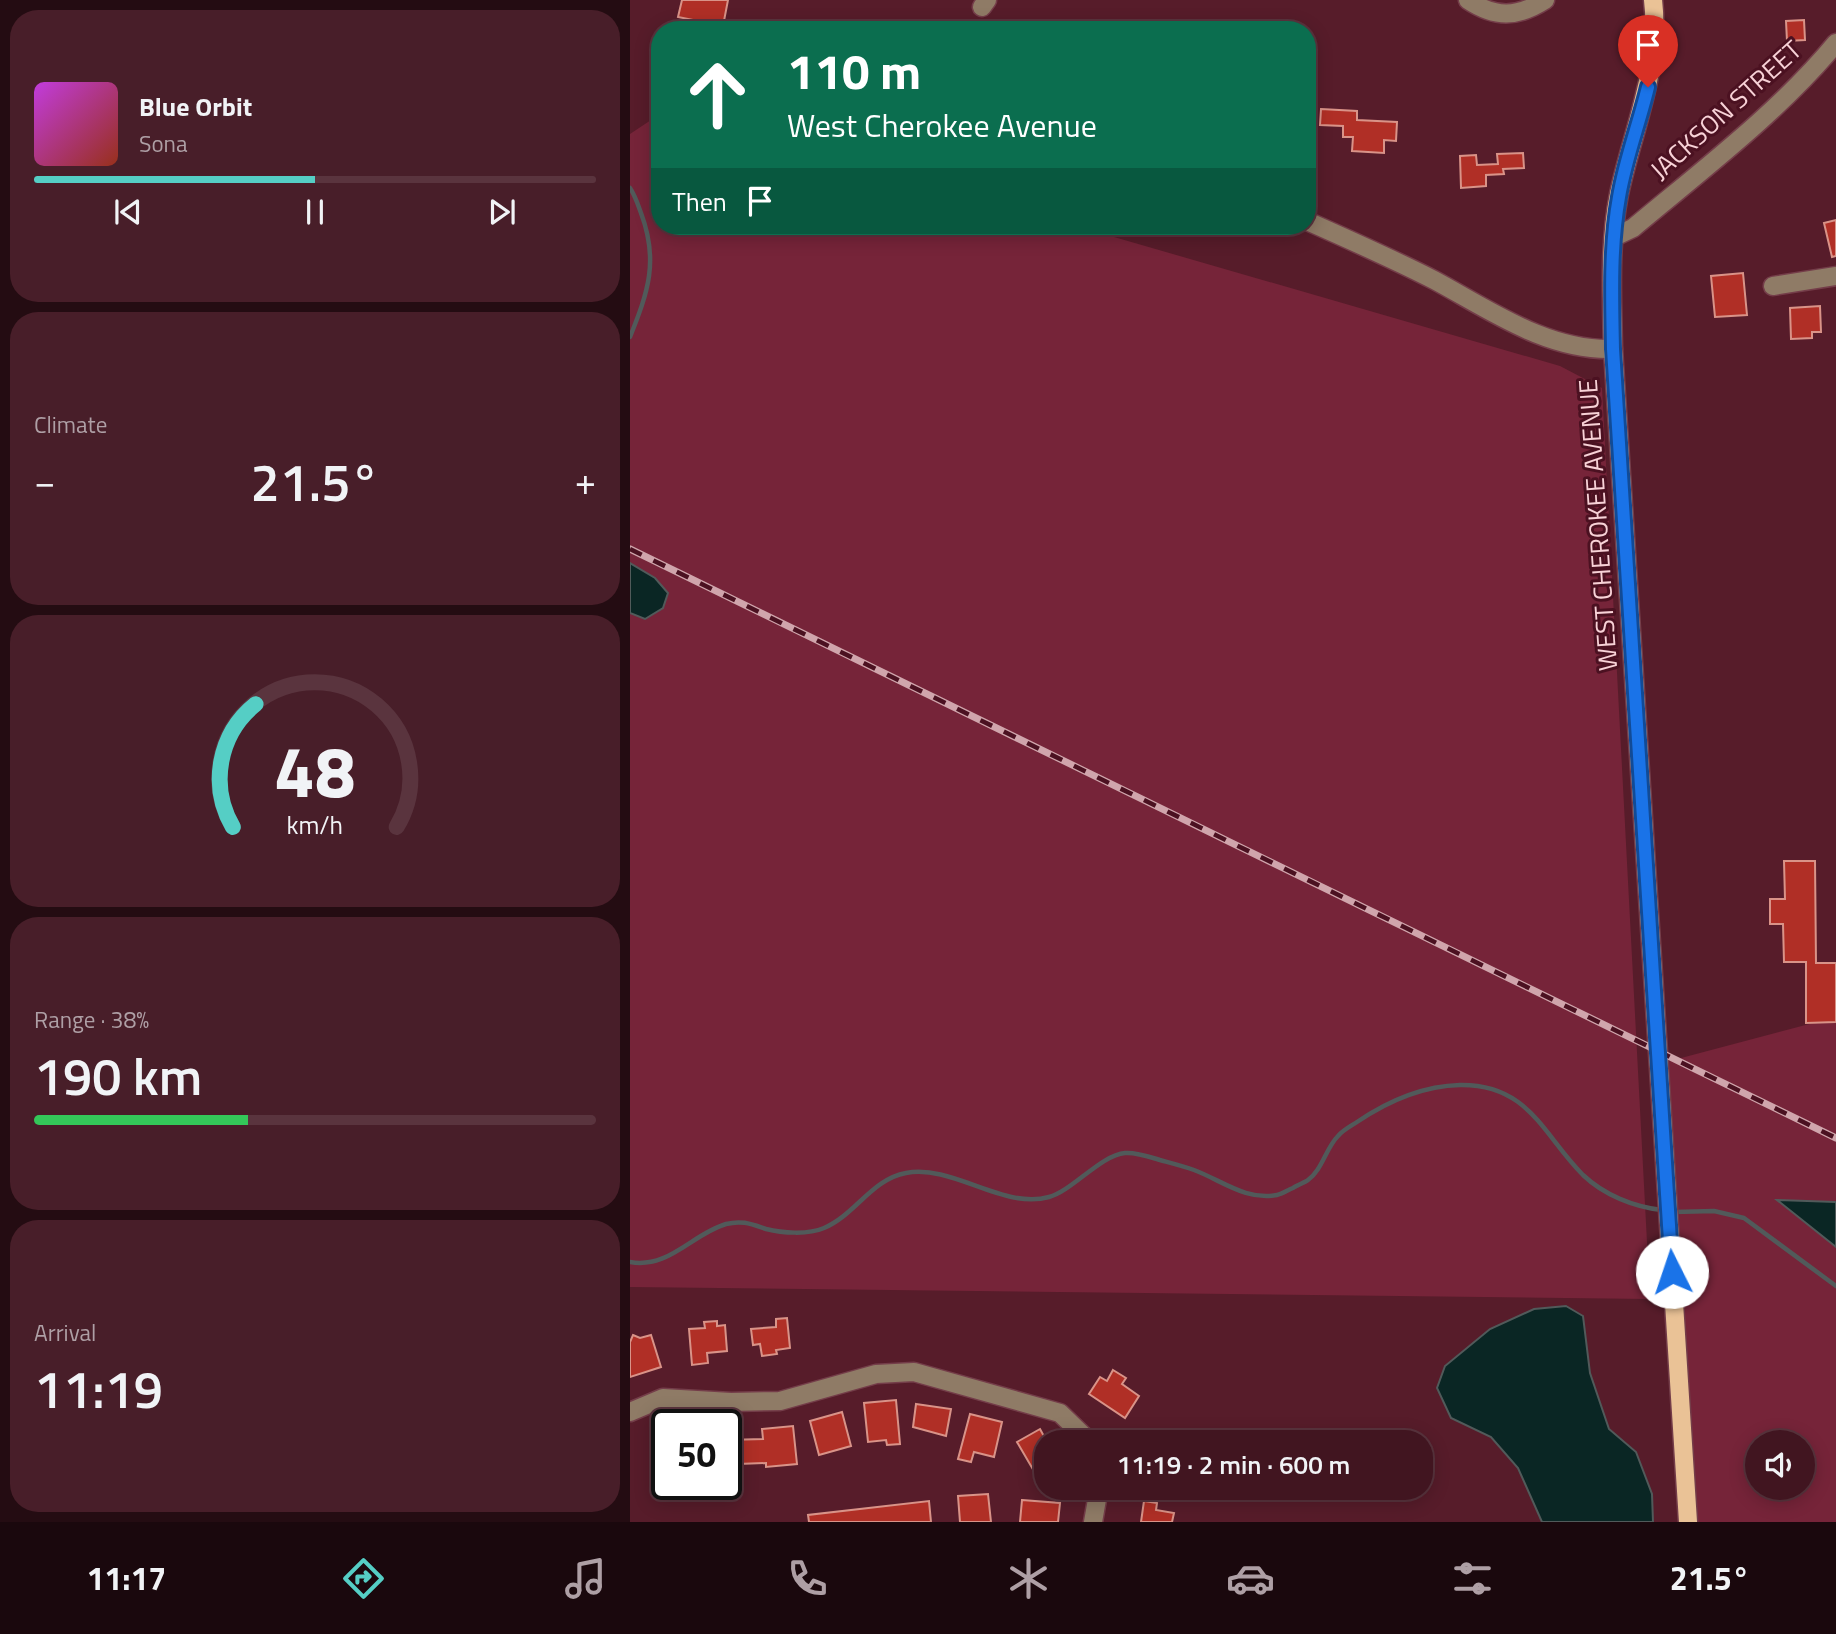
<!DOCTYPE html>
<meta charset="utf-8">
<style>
:root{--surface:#411520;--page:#481e29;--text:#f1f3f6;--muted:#ae9fa5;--line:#5a343e;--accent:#55cec5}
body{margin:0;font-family:"Titillium Web",sans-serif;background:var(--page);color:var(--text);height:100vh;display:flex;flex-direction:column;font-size:26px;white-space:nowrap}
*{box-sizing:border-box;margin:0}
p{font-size:23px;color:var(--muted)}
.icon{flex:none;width:38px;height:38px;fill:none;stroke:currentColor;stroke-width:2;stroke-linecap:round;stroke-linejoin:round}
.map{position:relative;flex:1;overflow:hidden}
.side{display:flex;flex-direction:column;gap:10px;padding:10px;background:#240c12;width:630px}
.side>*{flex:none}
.hud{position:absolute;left:21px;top:21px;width:665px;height:214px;border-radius:28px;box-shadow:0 4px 18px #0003,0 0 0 2px var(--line);background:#0b6e4f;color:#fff;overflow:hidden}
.tools{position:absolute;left:1115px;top:1430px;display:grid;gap:14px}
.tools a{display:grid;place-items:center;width:70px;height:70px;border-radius:50%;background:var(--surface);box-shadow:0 4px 18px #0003,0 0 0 2px var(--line);font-size:35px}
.speed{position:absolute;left:21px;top:1409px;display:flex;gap:14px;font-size:35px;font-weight:700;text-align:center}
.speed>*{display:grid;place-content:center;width:91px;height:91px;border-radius:50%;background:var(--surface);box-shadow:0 4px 18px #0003,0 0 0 2px var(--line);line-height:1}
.speed .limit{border:4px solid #111;border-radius:10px;background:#fff;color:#111}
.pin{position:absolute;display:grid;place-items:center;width:60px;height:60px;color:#fff;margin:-72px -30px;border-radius:50% 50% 50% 0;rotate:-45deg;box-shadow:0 0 7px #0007}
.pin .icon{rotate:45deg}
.me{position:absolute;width:77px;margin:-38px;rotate:356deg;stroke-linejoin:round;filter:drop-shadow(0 0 5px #0008)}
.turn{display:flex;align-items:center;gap:24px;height:147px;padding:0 21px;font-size:32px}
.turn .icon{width:91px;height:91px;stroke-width:2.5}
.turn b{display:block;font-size:49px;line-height:60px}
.then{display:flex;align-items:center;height:66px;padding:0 21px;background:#0003;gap:14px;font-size:26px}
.big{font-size:52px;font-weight:600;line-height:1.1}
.side .widget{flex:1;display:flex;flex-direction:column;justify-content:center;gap:10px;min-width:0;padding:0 24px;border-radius:28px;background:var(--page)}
.side .dial{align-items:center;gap:0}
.dial svg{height:182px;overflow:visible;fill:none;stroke:var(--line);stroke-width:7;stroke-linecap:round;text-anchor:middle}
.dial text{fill:var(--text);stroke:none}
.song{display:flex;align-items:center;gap:21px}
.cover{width:84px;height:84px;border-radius:10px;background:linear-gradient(135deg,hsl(290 70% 55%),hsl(10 70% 35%))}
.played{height:7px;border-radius:4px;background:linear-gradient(90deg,var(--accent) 50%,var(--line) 50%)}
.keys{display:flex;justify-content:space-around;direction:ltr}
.heat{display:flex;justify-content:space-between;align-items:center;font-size:38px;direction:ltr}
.charge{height:10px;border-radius:5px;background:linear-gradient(90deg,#34c759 38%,var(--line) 0)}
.trip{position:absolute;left:404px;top:1430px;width:399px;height:70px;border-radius:28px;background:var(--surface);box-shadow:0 4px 18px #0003,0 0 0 2px var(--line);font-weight:600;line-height:70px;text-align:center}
.menu{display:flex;height:112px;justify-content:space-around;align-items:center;background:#1a080d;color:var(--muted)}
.menu .icon{width:49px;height:49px}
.menu .active{color:var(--accent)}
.menu b{font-size:32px;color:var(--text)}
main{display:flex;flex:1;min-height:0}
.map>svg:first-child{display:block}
</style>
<main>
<section class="side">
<div class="widget">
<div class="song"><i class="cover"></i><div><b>Blue Orbit</b><p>Sona</p></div></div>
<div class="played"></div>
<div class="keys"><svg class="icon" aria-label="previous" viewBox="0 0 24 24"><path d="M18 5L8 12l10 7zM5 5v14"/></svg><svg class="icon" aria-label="pause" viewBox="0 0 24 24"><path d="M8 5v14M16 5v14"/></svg><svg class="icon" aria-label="next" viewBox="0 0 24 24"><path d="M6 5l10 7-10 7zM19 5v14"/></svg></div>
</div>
<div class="widget"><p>Climate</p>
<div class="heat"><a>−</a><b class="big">21.5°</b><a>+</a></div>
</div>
<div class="widget dial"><svg viewBox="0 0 100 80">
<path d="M14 69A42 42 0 1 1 86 69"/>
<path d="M14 69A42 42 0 0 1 24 15" stroke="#55cec5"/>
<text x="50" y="56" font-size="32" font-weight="700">48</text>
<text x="50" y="72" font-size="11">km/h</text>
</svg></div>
<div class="widget"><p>Range · 38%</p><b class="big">190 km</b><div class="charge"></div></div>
<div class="widget"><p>Arrival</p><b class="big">11:19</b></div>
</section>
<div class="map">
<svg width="1206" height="1522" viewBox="0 0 1206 1522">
<rect width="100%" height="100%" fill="#571c2a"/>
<g fill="#762439" fill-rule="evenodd">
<path d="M30,114v112h416l484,140 42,22 48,911 -1020,-12v-1153z"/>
<path d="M1206,1017v505h-138l-32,-460zM1127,1442h45v46h-45z"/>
</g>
<g fill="#0a2624" stroke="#515a5a" stroke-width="2">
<path d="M0,563l25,15 13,15 -5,15 -18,11 -15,-6z"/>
<path d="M1147,1200l59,2v45z"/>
<path d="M936,1306l17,10 7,57 19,56 27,23 16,42 1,28h-111l-24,-54 -27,-31 -40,-19 -14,-30 8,-22 45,-37 44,-20z"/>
</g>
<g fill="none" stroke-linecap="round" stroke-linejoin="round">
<g stroke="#515a5a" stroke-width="4.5">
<path d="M0,188c5,7 8,17 11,25 18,48 7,79 -11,124"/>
<path d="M1044,1212l40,-1 30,7 92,68"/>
<path d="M0,1262c39,7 62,-28 96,-38 16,-4 25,0 40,5 16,4 42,6 58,-1 31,-13 48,-49 82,-55 47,-9 97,37 143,24 23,-6 52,-42 76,-44 11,-1 25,4 35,7 11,3 23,6 34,10 27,10 52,31 83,25 5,-1 11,-5 16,-7 4,-3 11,-5 15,-8 14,-10 18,-32 30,-44 5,-6 13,-10 19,-14 31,-21 65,-36 103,-37 69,-1 83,50 123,90 21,20 51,32 79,35"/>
</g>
</g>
<g fill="#b02f26" stroke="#d99388" stroke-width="2">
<path d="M52,0h46l-5,26 -45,-9z"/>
<path d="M1174,20l1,20 -18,1 -1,-20z"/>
<path d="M691,109l36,2v9l40,2 -1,19 -12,-1v13l-32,-2 1,-14h-10v-11l-23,-1z"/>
<path d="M893,153l1,15 -21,1 1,5 -18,1v11l-25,2 -1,-32 16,-1 1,10 21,-1 -1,-10z"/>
<path d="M1206,220v36l-4,1 -8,-34z"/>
<path d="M1113,273l4,42 -32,2 -4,-41z"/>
<path d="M1190,306l1,26h-9v6l-21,1 -1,-31z"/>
<path d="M1154,861h31l1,102h20v59l-30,1v-61h-22l-1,-38h-13v-25h15z"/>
<path d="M157,1318l3,30 -14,2 1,4 -15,2 -2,-12 -7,1 -2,-16 25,-2v-8z"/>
<path d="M87,1321v5l8,-1 2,26 -20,2 1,10 -16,2 -3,-36 16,-1 -1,-6z"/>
<path d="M3,1335l7,3 11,-3 10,32 -31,10v-35z"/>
<path d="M483,1370l13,8 -4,6 17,12 -14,22 -36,-24 11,-17 7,4z"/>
<path d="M266,1400l4,44 -13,1 -1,-5 -18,2 -4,-39z"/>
<path d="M286,1404l35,5 -5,27 -33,-9z"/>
<path d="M212,1412l9,34 -32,9 -9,-34z"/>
<path d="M340,1414l32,8 -8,35 -20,-5 -3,10 -13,-3z"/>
<path d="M163,1426l4,38 -31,3v-4l-28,1 1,6 -12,1 -1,-31 37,-1 -1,-10z"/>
<path d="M410,1429l6,11v34l-8,4 -21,-36z"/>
<path d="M37,1431v35l-7,1 -5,-35z"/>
<path d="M358,1494l3,28h-31l-2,-26z"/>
<path d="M392,1500l38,3 -2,19h-38z"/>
<path d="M299,1501l2,21h-122l-1,-7z"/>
<path d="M514,1501l13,2 -1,7 18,3 -2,9h-31z"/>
</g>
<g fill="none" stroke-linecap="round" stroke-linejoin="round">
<defs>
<g id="minor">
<path d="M838,0c27,18 49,18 77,0"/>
<path d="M352,7l5,-7"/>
<path d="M677,221c43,19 86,38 127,59 56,30 113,71 179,69"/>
<path d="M984,237l19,-9c68,-57 147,-117 203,-185"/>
<path d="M1143,286l63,-10"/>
<path d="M0,1412l33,-14 68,4 49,-1 96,-27 38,-2 146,41 30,29"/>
<path d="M463,1522l6,-34"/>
</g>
<path id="major" d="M1023,0c8,68 -20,129 -34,194 -10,50 -7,104 -6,155l75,1173"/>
</defs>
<use href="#minor" stroke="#743d49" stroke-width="21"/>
<use href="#major" stroke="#743d49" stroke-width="21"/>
<use href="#minor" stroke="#8f7b66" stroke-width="18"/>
<use href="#major" stroke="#eac296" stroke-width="18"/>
<defs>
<path id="rail" d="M0,549l1206,589"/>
</defs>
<use href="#rail" stroke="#d0a5ac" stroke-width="7"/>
<use href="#rail" stroke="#4b1121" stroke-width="4.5" stroke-dasharray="13" stroke-linecap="butt"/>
</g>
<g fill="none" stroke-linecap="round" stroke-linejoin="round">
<defs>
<path id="route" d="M1018,87c-9,37 -23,73 -29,110 -9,50 -7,102 -6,152l59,923"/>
</defs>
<use href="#route" stroke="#114b97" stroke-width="18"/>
<use href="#route" stroke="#1a73e8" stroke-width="12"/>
</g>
<g text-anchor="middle" stroke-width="6" stroke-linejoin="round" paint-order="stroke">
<g font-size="26" fill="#f8d2d7" stroke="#4b1121">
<text transform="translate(1096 110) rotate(-42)" y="9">JACKSON STREET</text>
<text transform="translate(968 525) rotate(-94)" y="9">WEST CHEROKEE AVENUE</text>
</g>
</g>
</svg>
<div class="tools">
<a><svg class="icon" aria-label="sound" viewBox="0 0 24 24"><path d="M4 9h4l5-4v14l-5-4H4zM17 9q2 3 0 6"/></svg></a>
</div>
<div class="speed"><div class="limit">50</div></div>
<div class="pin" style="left:1018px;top:87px;background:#d93025"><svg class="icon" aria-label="arrive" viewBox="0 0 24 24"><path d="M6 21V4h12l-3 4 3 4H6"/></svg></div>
<svg class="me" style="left:1042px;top:1272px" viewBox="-20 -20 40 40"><circle r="19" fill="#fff"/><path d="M0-13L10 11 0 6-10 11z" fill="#1a73e8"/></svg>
<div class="trip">11:19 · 2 min · 600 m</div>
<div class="hud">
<div class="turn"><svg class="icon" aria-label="ahead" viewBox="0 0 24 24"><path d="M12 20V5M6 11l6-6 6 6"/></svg><div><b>110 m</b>West Cherokee Avenue</div></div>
<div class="then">Then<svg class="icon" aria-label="arrive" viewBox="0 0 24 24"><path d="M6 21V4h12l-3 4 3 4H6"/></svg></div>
</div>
</div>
</main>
<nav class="menu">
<b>11:17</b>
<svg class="icon active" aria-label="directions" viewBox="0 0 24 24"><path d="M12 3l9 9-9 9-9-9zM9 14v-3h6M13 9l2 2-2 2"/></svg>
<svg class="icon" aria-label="music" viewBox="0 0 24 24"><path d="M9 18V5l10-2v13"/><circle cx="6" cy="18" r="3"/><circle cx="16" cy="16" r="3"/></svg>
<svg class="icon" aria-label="phone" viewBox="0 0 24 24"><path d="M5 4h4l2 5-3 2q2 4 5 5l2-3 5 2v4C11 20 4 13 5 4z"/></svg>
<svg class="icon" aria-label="climate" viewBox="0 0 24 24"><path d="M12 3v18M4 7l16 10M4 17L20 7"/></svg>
<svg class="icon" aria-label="car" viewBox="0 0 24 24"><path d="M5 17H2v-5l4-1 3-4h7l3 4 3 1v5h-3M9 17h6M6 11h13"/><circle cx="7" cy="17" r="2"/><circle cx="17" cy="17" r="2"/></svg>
<svg class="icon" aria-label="filters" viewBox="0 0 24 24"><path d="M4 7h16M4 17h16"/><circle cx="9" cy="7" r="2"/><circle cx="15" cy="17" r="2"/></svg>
<b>21.5°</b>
</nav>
